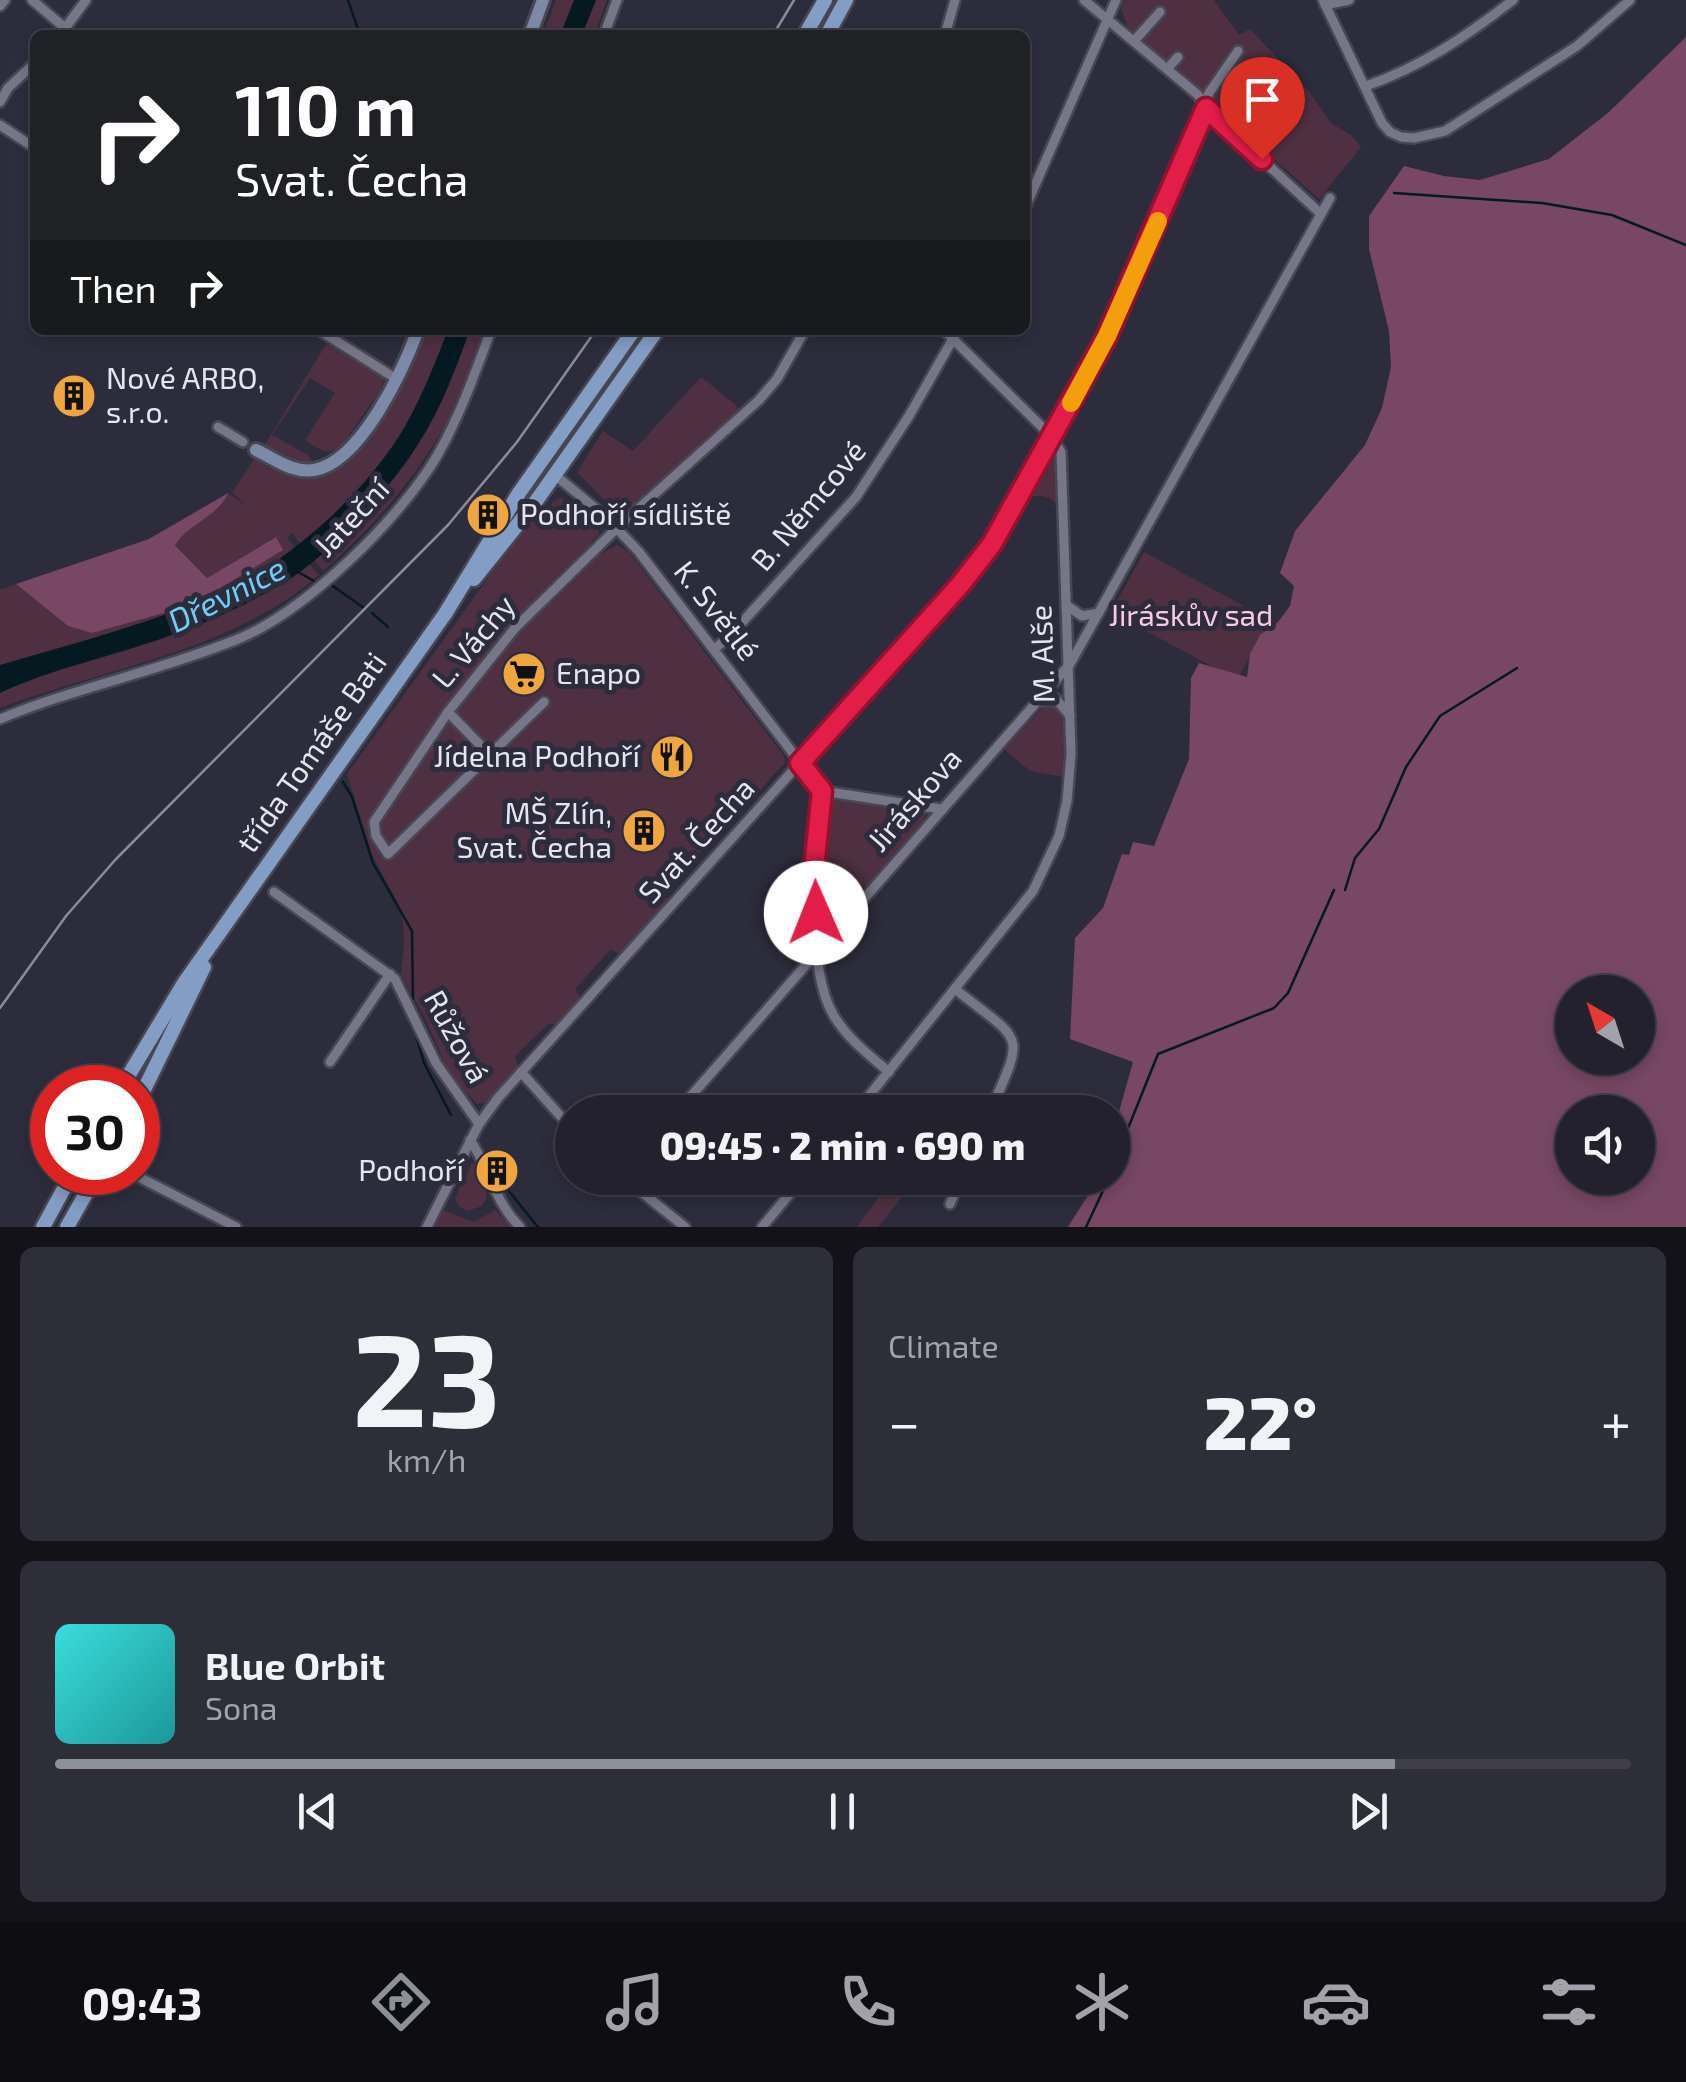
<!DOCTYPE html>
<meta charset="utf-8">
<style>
:root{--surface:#22212d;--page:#2e2e39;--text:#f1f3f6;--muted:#a2a3aa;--line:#3f3e49;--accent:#8c9099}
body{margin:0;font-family:"Exo 2",sans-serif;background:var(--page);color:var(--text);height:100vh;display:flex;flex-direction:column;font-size:38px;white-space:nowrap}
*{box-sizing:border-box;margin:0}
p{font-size:32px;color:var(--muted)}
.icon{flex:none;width:55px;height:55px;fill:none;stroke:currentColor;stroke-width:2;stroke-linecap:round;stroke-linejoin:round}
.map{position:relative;height:1227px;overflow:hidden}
.panel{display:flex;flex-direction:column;gap:20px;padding:20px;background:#131219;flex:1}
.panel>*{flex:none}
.banner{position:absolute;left:30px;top:30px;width:1000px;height:305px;border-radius:15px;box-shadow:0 5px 15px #0003,0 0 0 2px var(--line);background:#202124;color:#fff;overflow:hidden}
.needle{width:65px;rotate:321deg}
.fabs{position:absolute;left:1555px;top:975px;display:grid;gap:20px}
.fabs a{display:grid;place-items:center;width:100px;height:100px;border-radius:50%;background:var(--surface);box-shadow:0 5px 15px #0003,0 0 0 2px var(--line);font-size:50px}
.speed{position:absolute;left:30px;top:1065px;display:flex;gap:20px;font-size:50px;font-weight:700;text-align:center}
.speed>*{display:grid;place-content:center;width:130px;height:130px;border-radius:50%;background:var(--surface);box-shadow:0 5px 15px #0003,0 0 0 2px var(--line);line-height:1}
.speed .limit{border:15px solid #d22;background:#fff;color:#111}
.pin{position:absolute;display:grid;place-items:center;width:85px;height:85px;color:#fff;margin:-102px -42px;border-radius:50% 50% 50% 0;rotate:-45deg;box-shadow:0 0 10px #0007}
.pin .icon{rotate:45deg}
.me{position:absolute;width:110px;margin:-55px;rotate:359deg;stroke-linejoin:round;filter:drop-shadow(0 0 8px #0008)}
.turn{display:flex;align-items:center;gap:35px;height:210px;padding:0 40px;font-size:45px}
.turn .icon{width:130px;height:130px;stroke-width:2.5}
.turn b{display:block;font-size:70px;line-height:85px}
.then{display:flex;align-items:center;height:95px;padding:0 40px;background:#0003;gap:20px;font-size:38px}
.big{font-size:75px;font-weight:800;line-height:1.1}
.panel .widget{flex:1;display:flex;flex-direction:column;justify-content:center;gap:15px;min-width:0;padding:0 35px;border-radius:15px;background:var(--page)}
.panel .dial{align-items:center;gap:0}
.dial b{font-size:130px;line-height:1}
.song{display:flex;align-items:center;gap:30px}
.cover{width:120px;height:120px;border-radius:15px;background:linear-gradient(135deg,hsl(180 70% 55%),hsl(180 70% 35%))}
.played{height:10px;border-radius:5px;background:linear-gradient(90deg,var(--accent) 85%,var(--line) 85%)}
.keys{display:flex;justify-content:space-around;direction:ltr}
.heat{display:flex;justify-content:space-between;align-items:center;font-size:55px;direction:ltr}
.panel .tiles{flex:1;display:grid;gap:20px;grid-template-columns:1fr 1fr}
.widget:last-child{grid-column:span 2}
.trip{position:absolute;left:555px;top:1095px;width:575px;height:100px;border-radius:50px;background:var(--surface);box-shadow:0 5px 15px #0003,0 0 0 2px var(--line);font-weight:800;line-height:100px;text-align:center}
.tab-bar{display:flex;height:160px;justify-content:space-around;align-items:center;background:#0e0d12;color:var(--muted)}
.tab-bar .icon{width:70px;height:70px}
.tab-bar .selected{color:var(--accent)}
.tab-bar b{font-size:45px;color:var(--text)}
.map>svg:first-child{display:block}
</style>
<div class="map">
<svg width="1686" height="1227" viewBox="0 0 1686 1227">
<rect width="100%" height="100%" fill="#2d2c3c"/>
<g fill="#4e3042">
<path d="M556,0h51l-13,35h-51z"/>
<path d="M1124,0h90l25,35 11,-6 57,60 24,34 20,12 10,12 -42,52 -191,-171 -7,-19z"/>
<path d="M423,330h62c-9,24 -16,50 -27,73 -34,65 -80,120 -135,168l-31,-38 -5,5 32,37c-89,77 -212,92 -319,133v-118l16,-6 52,42 103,-15 51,-24 60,-37 -7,-13 -68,41 -32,-34c14,-20 44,-29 53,-51l20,14 -16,-14 22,-34c67,42 89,9 122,-47 15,-28 31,-55 47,-82z"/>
<path d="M329,339l48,31 7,9 -4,12 -38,54c-13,12 -24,4 -37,-5l30,-47 -25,-15 -38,57 36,20 5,8 -33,-4 -17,-11z"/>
<path d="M701,377l42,34 -110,97 -18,1 -5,-3 -33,-34 26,-41 30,20z"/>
<path d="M1051,454l6,4 2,53c-5,-16 -16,-15 -30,-15z"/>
<path d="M561,498l9,3 28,26 1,7 -9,9 10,11 17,-9 12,7 155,204 1,7c-16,15 -26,30 -39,46l-5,-2 -78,87 6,7 -48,53 -11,-4 -35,39 6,10 -23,25h-10l-33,32 3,11 -29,35 -12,2 -27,-28 -24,-56 -25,-45 3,-33 -2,-31 -30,-56 -25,-81 189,-263 8,4 9,-13z"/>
<path d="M1144,552l126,68 -33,60 -126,-68z"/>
<path d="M1046,704l11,3 9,15 -2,55 -34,-6 -26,-22z"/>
<path d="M834,796l88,14 4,5 -4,9 -91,101 -10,-7 -4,-36 6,-77 3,-7z"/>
<path d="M472,1163l7,2 8,31 -5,10 -15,5 -8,-5 -4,-8z"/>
<path d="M888,1184l15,12 -25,31h-21z"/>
<path d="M443,1210l31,12 21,-12 16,17h-77z"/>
</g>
<g fill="#774763" fill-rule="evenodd">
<path d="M1686,37v1190h-618l31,-49h13l1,-45 20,-71 -63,-23 5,-101 28,-30 19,-54 7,1 4,-13 21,4 35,-87 2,-81 8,-15 48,14 3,-23 10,-19 18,-13 12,-16 4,-20 -14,-13 15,-42 70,-86 17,-37 9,-41 -2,-36 -20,-82v-33l35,-50 40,10 36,4 69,-21 60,-47zM1572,992h66v66h-66zM1572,1112h66v66h-66z"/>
<path d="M228,493c-9,23 -40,31 -53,52l32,33 69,-41 7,13 -61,37 -51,24 -79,22 -24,-7 -52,-42 133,-45z"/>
</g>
<g fill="#051921">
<path d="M574,0h22l-14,35h-22z"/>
<path d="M448,330h22c-14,37 -28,77 -50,111 -27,45 -86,109 -130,138 -38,24 -82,43 -124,58 -55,20 -113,31 -166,56v-28c78,-23 158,-43 232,-78 63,-30 137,-99 172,-159 18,-31 31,-65 44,-98z"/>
</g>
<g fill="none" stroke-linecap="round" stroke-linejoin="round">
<g stroke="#051921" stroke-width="2.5">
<path d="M348,0l12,35"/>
<path d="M1394,193l148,10 70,12 74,30"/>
<path d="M298,572l16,9"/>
<path d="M330,584l34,24"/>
<path d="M372,613l16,14"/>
<path d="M343,782l9,15 21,66 39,68 1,68"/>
<path d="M1345,890l10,-32 24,-29 27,-62 34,-51 77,-48"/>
<path d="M413,1025l11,38 27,52"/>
<path d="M1112,1168l46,-114 116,-46 14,-15 46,-103"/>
<path d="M503,1184l35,43"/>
<path d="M1086,1227l23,-49"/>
</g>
<defs>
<g id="street">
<path d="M32,0l33,28"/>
<path d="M1084,0l114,95 8,13 114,105"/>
<path d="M1323,0l59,123 8,9 11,5 13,1 31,-7 132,-85 53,-46"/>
<path d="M1325,5l24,-5"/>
<path d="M0,6l5,-6"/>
<path d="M60,35l26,-35"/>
<path d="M604,35l13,-35"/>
<path d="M945,35l10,-35"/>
<path d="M1134,41l26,-29"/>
<path d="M1167,69l11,-12"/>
<path d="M1366,86c55,-19 101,-50 147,-86"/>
<path d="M0,102l8,-14 27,-25"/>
<path d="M0,125l35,23"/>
<path d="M1025,208l91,-208"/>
<path d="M319,330l79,50"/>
<path d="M218,427l25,15"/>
<path d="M555,475l51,42 33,35 183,239c-6,57 -18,175 12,225 13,22 35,39 55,56"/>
<path d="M1066,605l16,11 17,-3"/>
<path d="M714,649l13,-10 129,-142 53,-81 49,-86"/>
<path d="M1040,701l16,-2 14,17"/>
<path d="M544,702l-156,152 -12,-18 -2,-14 74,-110 67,-84 102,-100 142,-128 18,-21 28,-49"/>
<path d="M448,712l41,42"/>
<path d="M0,719c77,-32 160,-48 238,-80 68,-28 162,-120 199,-183 23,-40 38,-83 54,-126"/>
<path d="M822,791l119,18"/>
<path d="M274,892l121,87 41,84 43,61"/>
<path d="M955,989c69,55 71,41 35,123"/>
<path d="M330,1062l60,-88"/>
<path d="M521,1072l51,57"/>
<path d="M677,1112l393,-448 260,-466"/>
<path d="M856,1112l177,-221 26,-55 8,-35 4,-47 -10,-302 -9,-15 -108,-107"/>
<path d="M470,1140c21,30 23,60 50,87"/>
<path d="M129,1172l107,55"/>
<path d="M624,1178l61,49"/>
<path d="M950,1204l11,-26"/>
<path d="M427,1227l52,-103 19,-26 462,-513 32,-41 115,-208 28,-59 74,-184 29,-42"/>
<path d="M762,1227l41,-49"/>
</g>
<g id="secondary">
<path d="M530,35l13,-35"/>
<path d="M256,450c19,9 35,23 58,20 47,-8 89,-100 104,-140"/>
</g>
<g id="primary">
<path d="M805,35l20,-35"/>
<path d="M827,35l19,-35"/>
<path d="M474,579l60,-75 123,-174"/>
<path d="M121,1088l63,-105 261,-369 74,-121 115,-163"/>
<path d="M138,1102l66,-135"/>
<path d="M43,1227l30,-55"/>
<path d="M67,1227l31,-55"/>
</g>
</defs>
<use href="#street" stroke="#474754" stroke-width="14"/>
<use href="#secondary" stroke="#474754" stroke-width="18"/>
<use href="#primary" stroke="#474754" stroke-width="19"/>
<use href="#street" stroke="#767688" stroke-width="9"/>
<use href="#secondary" stroke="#7d8aa7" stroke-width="12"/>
<use href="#primary" stroke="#849dc5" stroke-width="14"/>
<g stroke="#8b8a97" stroke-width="2.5">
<path d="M773,35l21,-35"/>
<path d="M0,1008l66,-92 50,-57 332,-334 69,-83 79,-112"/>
</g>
</g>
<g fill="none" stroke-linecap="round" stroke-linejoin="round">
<defs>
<path id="route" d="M816,913l-3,-35 9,-87 -22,-28 160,-178 32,-41 115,-208 99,-228 56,51"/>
</defs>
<use href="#route" stroke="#92132f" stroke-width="25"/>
<use href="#route" stroke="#e11d48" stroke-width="18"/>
<path stroke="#f59e0b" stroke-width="18" d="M1071,403l36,-67 51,-115"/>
</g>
<defs>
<symbol id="building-disc" viewBox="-11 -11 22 22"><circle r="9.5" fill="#f0a63f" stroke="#2d2c3c"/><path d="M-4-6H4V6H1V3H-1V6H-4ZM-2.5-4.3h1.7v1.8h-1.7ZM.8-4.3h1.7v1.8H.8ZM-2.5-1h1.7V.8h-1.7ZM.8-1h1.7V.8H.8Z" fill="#111"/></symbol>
<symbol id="supermarket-disc" viewBox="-11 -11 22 22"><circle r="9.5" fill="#f0a63f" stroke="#2d2c3c"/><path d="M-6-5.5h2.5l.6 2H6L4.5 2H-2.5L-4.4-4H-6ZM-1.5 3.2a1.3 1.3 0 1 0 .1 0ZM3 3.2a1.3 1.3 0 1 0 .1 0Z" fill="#111"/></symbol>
<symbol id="restaurant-disc" viewBox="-11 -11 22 22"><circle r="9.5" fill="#f0a63f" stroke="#2d2c3c"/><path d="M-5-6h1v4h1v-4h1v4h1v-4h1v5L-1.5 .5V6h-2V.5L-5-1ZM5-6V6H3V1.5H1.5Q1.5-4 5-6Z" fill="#111"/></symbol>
</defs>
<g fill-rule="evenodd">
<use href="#building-disc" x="49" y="371" width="50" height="50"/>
<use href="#building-disc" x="463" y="490" width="50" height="50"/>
<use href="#supermarket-disc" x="499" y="649" width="50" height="50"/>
<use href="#restaurant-disc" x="647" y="732" width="50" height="50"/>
<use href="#building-disc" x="619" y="806" width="50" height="50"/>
<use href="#building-disc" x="472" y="1146" width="50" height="50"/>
</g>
<g text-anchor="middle" stroke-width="10" stroke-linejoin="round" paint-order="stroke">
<g font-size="30" fill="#e5e5ef" stroke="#2d2c3c" text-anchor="start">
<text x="106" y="389">Nové ARBO,<tspan x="106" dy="34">s.r.o.</tspan></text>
<text x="520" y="525">Podhoří sídliště</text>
<text x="556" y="684">Enapo</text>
<text x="640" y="767" text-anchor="end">Jídelna Podhoří</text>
<text x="612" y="824" text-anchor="end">MŠ Zlín,<tspan x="612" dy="34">Svat. Čecha</tspan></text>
<text x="464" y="1181" text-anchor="end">Podhoří</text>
</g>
<g font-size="30" fill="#e5e5ef" stroke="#2d2c3c">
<text transform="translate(809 506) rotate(-50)" y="10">B. Němcové</text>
<text transform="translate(352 518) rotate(-47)" y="10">Jateční</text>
<text transform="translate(716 611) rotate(52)" y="10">K. Světlé</text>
<text transform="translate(474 642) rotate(-50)" y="10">L. Váchy</text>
<text transform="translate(1043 654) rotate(-92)" y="10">M. Alše</text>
<text transform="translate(312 753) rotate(-55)" y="10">třída Tomáše Bati</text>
<text transform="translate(915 800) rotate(-49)" y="10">Jiráskova</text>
<text transform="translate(697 841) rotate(-48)" y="10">Svat. Čecha</text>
<text transform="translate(456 1037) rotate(61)" y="10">Růžová</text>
</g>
<g font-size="30" fill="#f9cae4" stroke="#2d2c3c">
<text x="1191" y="626">Jiráskův sad</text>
</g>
<g font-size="32" font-style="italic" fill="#6ecff6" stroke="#2d2c3c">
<text transform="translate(227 595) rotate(-27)" y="11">Dřevnice</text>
</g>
</g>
</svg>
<div class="fabs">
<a><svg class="needle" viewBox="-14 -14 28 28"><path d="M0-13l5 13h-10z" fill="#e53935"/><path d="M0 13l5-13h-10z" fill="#a2a3aa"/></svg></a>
<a><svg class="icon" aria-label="sound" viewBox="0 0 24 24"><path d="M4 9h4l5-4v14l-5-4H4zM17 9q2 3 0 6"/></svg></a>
</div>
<div class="speed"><div class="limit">30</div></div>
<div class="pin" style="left:1262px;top:159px;background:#d93025"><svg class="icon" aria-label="arrive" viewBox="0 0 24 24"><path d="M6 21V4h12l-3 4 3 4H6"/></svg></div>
<svg class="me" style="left:816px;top:913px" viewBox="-20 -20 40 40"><circle r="19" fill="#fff"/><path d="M0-13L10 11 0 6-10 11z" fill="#e11d48"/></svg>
<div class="trip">09:45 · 2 min · 690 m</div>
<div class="banner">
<div class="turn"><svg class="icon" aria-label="right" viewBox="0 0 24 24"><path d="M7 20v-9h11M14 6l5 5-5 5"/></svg><div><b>110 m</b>Svat. Čecha</div></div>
<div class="then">Then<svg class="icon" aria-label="right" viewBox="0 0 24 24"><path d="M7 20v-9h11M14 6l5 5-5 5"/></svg></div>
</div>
</div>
<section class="panel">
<div class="tiles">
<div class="widget dial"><b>23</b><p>km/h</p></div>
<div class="widget"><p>Climate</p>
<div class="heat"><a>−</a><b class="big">22°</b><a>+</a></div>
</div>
<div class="widget">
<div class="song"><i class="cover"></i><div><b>Blue Orbit</b><p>Sona</p></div></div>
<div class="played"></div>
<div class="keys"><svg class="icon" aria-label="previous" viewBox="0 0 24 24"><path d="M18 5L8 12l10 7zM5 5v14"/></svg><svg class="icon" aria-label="pause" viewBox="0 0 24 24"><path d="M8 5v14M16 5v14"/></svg><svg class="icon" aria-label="next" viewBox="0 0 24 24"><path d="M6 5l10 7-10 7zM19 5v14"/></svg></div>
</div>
</div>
</section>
<nav class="tab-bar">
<b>09:43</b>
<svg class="icon selected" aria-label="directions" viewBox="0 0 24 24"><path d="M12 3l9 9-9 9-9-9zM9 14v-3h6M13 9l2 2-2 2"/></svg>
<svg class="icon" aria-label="music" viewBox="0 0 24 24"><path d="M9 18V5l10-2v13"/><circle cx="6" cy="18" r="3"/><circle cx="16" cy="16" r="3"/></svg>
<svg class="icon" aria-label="phone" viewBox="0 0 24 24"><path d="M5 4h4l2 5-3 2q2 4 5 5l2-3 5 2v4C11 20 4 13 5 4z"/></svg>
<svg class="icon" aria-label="climate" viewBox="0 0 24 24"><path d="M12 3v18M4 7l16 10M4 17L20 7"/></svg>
<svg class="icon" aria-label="car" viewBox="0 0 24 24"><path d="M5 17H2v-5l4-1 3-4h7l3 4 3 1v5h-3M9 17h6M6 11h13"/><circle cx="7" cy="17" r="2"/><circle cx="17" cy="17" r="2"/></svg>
<svg class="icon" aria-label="filters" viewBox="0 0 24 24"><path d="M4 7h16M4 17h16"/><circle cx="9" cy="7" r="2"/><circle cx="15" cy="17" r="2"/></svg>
</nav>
